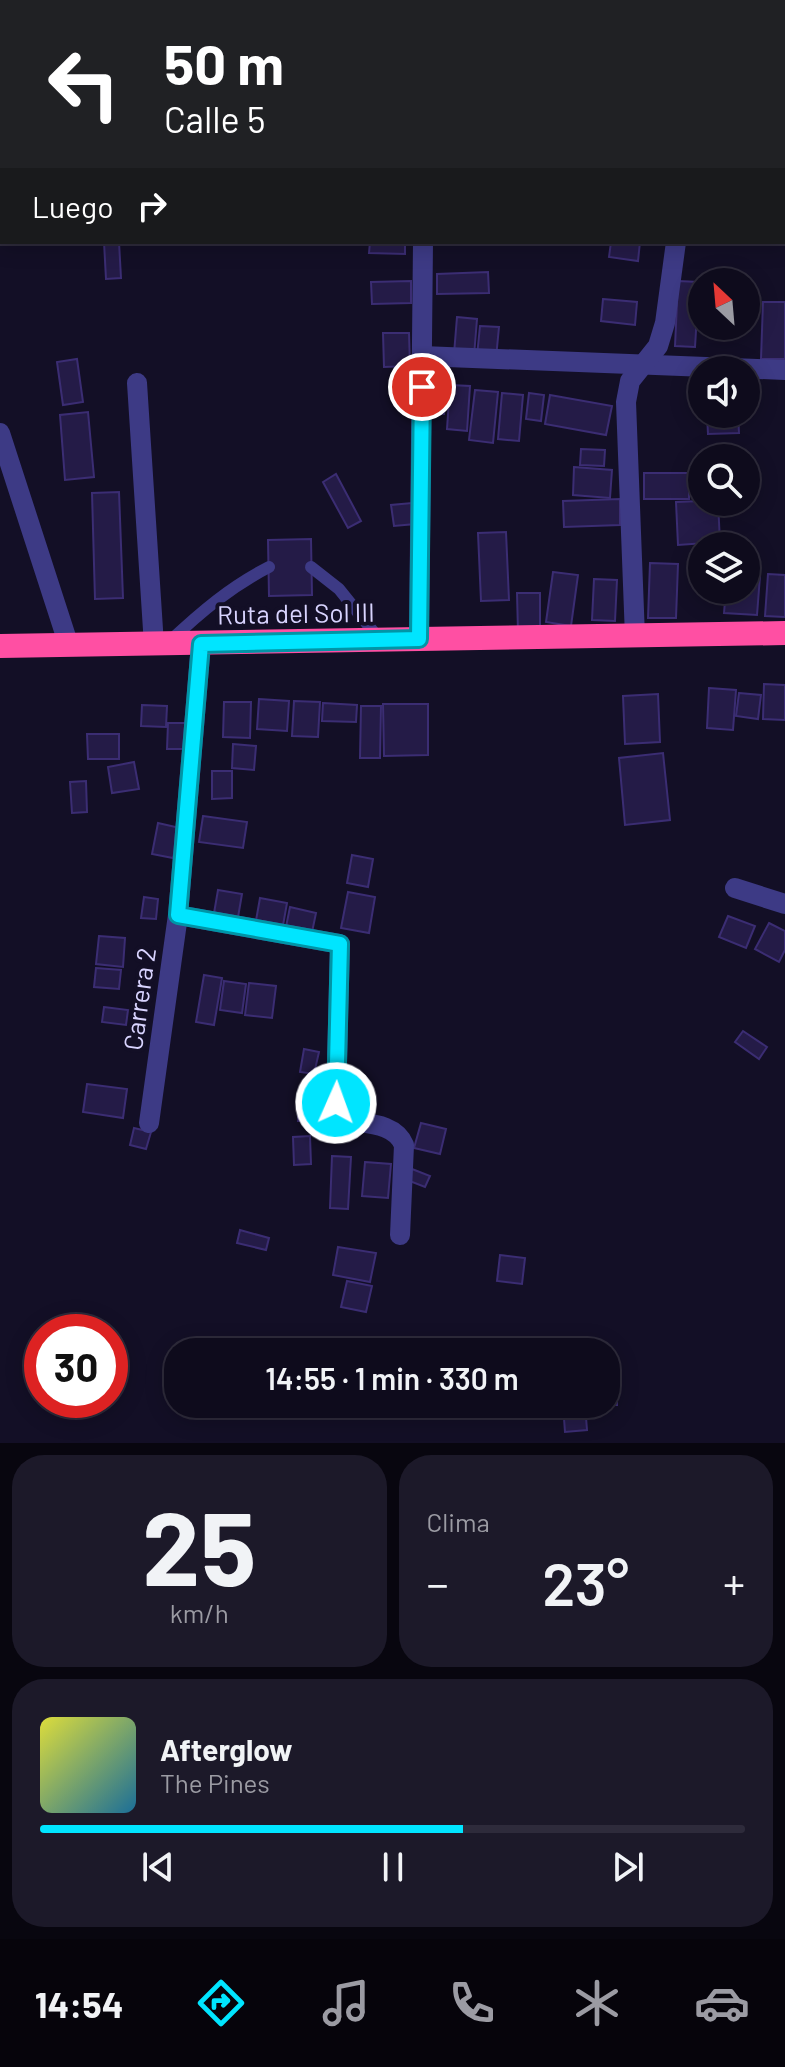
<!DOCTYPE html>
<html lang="es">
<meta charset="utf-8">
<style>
:root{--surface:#0e0b1c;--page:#1c1929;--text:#f1f3f6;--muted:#9b9ba3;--line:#2e2b3b;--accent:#00e5ff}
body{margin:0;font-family:Barlow,sans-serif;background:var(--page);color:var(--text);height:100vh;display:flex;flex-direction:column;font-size:30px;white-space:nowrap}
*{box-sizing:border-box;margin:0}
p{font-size:26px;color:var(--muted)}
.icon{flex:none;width:44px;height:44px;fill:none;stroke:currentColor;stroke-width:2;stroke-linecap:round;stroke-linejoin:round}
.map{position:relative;height:1443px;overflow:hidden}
.details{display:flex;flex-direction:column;gap:12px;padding:12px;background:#08060f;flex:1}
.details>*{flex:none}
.banner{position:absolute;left:0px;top:0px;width:786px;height:244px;box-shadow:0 4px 20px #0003,0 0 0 2px var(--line);background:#202124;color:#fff;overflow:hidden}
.needle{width:52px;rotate:334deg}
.buttons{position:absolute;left:688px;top:268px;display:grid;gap:16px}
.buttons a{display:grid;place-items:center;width:72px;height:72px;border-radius:50%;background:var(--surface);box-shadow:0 4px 20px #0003,0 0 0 2px var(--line);font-size:40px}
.speed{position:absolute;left:24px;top:1314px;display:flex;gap:16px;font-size:40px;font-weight:700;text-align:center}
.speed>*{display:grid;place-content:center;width:104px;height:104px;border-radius:50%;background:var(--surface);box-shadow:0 4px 20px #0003,0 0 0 2px var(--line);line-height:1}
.speed .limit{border:12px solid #d22;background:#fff;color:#111}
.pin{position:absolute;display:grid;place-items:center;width:68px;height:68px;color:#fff;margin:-34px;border:4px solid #fff;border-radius:50%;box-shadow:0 2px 8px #0007}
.me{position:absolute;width:88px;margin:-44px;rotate:2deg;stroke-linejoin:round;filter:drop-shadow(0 0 6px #0008)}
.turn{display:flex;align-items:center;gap:28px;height:168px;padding:0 32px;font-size:36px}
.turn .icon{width:104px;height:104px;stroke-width:2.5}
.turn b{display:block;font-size:56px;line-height:68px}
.then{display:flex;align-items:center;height:76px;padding:0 32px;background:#0003;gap:16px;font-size:30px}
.big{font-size:60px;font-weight:600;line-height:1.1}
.details .tile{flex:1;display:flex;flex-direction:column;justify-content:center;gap:12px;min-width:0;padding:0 28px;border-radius:32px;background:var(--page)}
.details .dial{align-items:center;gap:0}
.dial b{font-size:104px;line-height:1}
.song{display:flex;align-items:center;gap:24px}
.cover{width:96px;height:96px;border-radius:12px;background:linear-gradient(135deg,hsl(60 70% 55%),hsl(200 70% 35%))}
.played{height:8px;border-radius:4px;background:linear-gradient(90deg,var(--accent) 60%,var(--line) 60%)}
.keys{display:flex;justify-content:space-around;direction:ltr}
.heat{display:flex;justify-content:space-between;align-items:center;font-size:44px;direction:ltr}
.details .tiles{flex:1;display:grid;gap:12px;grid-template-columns:1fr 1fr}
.tile:last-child{grid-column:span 2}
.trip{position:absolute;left:164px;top:1338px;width:456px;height:80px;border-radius:32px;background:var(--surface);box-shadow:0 4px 20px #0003,0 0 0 2px var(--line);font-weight:600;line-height:80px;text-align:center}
.tabs{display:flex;height:128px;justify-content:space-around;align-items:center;background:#06040b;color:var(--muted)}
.tabs .icon{width:56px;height:56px}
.tabs .on{color:var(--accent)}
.tabs b{font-size:36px;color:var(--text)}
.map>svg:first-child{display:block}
</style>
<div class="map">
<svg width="785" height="1443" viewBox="0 0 785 1443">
<rect width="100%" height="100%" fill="#130f26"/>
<g fill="#241b47" stroke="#3b2d73" stroke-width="2">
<path d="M104,242h15l2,36 -15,1z"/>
<path d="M370,242h35v12l-36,-1z"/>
<path d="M611,242h29l-2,19 -29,-4z"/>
<path d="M488,272l1,21 -52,1v-20z"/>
<path d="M411,281v22l-39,1 -1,-22z"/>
<path d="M678,281l21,1 -4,65 -20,-1z"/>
<path d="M603,299l34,3 -2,23 -34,-4z"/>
<path d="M763,302h22v57h-24z"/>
<path d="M457,317l20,2 -3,37 -20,-2z"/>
<path d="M480,326l19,1 -3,31 -19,-2z"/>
<path d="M383,333h26l1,33 -26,1z"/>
<path d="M77,359l6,43 -20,3 -6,-43z"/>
<path d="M433,384l13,1 -2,29 -13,-1z"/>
<path d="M450,385l20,1 -3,45 -20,-2z"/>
<path d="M475,390l23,2 -5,51 -24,-3z"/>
<path d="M502,393l21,2 -4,46 -21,-2z"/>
<path d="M529,393l15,2 -3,26 -15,-2z"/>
<path d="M550,395l62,11 -6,29 -61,-11z"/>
<path d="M88,412l6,65 -29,3 -5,-65z"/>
<path d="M707,414h31l1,19 -31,1z"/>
<path d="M581,449l24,1 -1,16 -24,-1z"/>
<path d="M574,467l38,3 -2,28 -37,-3z"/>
<rect x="644" y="473" width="45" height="26"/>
<path d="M336,474l25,47 -13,7 -25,-46z"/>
<path d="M119,492l4,106 -28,1 -3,-106z"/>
<path d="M620,499v26l-56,2 -1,-26z"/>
<path d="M702,501l16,1 2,40 -42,3 -2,-43z"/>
<path d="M412,503l3,21 -21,2 -3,-21z"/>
<path d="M506,532l3,68 -28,1 -3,-68z"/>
<path d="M311,539l1,56 -43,1 -1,-56z"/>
<path d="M650,563l28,1 -2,54h-28z"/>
<path d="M553,572l25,3 -7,51 -25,-4z"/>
<path d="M768,574l17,1v42l-20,-1z"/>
<path d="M746,575l14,1 -3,39 -33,-2 2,-23h20z"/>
<path d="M594,579l23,1 -2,41 -23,-1z"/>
<path d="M517,593h23v39h-22z"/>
<path d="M764,684l21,1v35l-22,-1z"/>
<path d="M709,688l27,2 -3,40 -26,-2z"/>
<path d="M739,693l22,2 -3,24 -22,-3z"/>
<path d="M658,694l2,48 -35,2 -2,-48z"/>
<path d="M259,699l30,2 -2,30 -30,-2z"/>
<path d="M294,701l26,1 -2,35 -26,-1z"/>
<path d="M224,702h27l-1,36 -27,-1z"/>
<path d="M323,703l34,2 -1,17 -34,-1z"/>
<path d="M383,704h45v51l-44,1z"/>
<path d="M142,705l25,1 -1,21 -25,-1z"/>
<path d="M361,706h20l-1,52h-20z"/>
<path d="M168,723h19l-1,26h-19z"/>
<path d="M87,734h32v25h-31z"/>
<path d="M233,744l23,2 -2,24 -22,-2z"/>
<path d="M663,753l7,67 -45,5 -6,-67z"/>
<path d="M134,762l5,27 -27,4 -4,-26z"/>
<path d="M212,771h20v27l-20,1z"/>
<path d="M86,781l1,31 -15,1 -2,-31z"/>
<path d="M203,816l44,6 -4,26 -44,-6z"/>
<path d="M158,823l22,5 -7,30 -21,-4z"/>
<path d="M352,855l21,4 -5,28 -21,-4z"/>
<path d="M218,890l24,4 -5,29 -24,-4z"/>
<path d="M348,892l27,5 -6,36 -28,-5z"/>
<path d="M144,897l14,2 -2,20 -15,-1z"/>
<path d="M260,898l27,5 -5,28 -27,-5z"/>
<path d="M290,907l26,6 -5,24 -26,-5z"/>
<path d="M728,916l27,10 -9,22 -27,-11z"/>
<path d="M769,923l16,8v19l-6,12 -24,-13z"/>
<path d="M99,936l26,2 -2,29 -27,-3z"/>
<path d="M96,968l25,2 -2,19 -25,-2z"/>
<path d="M204,975l18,3 -8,47 -18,-3z"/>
<path d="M224,981l22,3 -4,29 -22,-3z"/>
<path d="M249,983l27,3 -4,32 -27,-3z"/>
<path d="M104,1007l24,3 -2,15 -24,-3z"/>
<path d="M743,1031l24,16 -8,12 -24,-17z"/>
<path d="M304,1049l15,3 -5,22 -14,-2z"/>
<path d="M87,1084l40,5 -4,29 -40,-6z"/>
<path d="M299,1102l17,1 -1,18h-17z"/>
<path d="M421,1123l25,6 -6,25 -26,-6z"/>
<path d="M134,1128l17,4 -5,17 -16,-4z"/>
<path d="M310,1136l1,28 -17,1 -1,-28z"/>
<path d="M332,1156l19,1 -3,52 -18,-1z"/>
<path d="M365,1162l26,2 -3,34 -26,-2z"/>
<path d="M412,1169l18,7 -5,11 -18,-7z"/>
<path d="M240,1230l29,8 -3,12 -29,-7z"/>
<path d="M338,1247l38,6 -6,29 -37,-7z"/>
<path d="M500,1255l25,3 -3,26 -25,-3z"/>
<path d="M347,1281l25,5 -6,26 -25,-5z"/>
<path d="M606,1384h10l1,21h-17l6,-1z"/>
<path d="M585,1404l2,26 -22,2 -2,-27z"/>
</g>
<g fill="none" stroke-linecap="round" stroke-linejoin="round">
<g stroke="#3d3a85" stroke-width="12">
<path d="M311,567l28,22 41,51"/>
<path d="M170,641c31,-29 60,-54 99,-74"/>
</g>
<g stroke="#3d3a85" stroke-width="20">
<path d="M759,0l2,2"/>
<path d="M167,2v-2"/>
<path d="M356,2v-2"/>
<path d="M694,2l1,-2"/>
<path d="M784,28l1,1"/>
<path d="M784,125h1"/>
<path d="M784,185h1"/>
<path d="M422,356l363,14"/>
<path d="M137,383l17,262"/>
<path d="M0,433l69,213"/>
<path d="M635,637l-9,-235 4,-21 28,-35 7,-23 11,-81"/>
<path d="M419,639l4,-397"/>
<path d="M735,888l50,16"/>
<path d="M178,915l162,29 -4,159 10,17c21,4 49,3 58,25l-4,90"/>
<path d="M149,1123l29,-208 23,-271"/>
</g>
<path stroke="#ff4fa3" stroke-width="24" d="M0,646l785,-13"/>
</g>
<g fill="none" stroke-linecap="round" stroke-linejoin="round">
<defs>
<path id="route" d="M336,1103l4,-159 -162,-29 23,-271 218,-5 3,-252"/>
</defs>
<use href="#route" stroke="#0095a6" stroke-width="20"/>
<use href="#route" stroke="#00e5ff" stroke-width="14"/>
</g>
<g text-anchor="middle" stroke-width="8" stroke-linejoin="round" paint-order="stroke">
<g font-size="26" fill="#d9d4ff" stroke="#130f26">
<text transform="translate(296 614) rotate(-1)" y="9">Ruta del Sol III</text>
<text transform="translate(140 999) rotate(-82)" y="9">Carrera 2</text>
</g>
</g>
</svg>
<div class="buttons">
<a><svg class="needle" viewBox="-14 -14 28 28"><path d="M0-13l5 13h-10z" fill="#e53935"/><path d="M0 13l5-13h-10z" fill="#9b9ba3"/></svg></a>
<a><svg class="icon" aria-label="sound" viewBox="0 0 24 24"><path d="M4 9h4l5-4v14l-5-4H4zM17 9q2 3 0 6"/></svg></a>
<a><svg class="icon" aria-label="search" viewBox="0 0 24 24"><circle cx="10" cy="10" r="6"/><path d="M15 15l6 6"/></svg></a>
<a><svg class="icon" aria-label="layers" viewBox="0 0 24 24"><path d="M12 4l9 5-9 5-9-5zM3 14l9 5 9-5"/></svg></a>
</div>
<div class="speed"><div class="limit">30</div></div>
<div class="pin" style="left:422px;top:387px;background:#d93025"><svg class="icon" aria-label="arrive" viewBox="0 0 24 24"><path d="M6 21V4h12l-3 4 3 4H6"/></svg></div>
<svg class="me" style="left:336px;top:1103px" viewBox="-20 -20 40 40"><circle r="17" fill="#00e5ff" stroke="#fff" stroke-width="3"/><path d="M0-11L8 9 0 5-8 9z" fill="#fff"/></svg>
<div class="trip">14:55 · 1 min · 330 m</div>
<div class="banner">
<div class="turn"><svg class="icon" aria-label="left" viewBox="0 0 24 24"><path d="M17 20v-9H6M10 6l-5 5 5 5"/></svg><div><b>50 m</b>Calle 5</div></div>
<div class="then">Luego<svg class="icon" aria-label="right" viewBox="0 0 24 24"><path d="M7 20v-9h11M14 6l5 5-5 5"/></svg></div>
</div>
</div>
<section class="details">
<div class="tiles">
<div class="tile dial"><b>25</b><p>km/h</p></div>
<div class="tile"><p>Clima</p>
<div class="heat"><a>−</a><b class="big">23°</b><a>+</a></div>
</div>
<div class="tile">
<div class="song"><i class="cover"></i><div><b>Afterglow</b><p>The Pines</p></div></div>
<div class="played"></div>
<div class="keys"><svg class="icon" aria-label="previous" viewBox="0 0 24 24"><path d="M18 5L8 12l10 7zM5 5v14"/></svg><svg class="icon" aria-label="pause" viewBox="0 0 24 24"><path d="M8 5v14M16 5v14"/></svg><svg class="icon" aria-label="next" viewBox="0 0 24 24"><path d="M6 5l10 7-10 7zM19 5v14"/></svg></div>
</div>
</div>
</section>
<nav class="tabs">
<b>14:54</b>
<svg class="icon on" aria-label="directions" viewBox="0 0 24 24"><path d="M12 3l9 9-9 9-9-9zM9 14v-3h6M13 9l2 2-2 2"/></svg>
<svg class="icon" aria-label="music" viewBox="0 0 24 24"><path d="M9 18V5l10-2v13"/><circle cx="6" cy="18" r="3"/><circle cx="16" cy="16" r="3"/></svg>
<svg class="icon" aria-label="phone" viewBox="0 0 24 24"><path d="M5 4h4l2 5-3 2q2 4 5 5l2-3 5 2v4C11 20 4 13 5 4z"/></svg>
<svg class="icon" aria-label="climate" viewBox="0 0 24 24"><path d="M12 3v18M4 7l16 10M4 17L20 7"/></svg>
<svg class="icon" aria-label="car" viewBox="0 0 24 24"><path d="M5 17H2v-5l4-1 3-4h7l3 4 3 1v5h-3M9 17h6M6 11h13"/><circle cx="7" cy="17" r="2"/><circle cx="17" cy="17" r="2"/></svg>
</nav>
